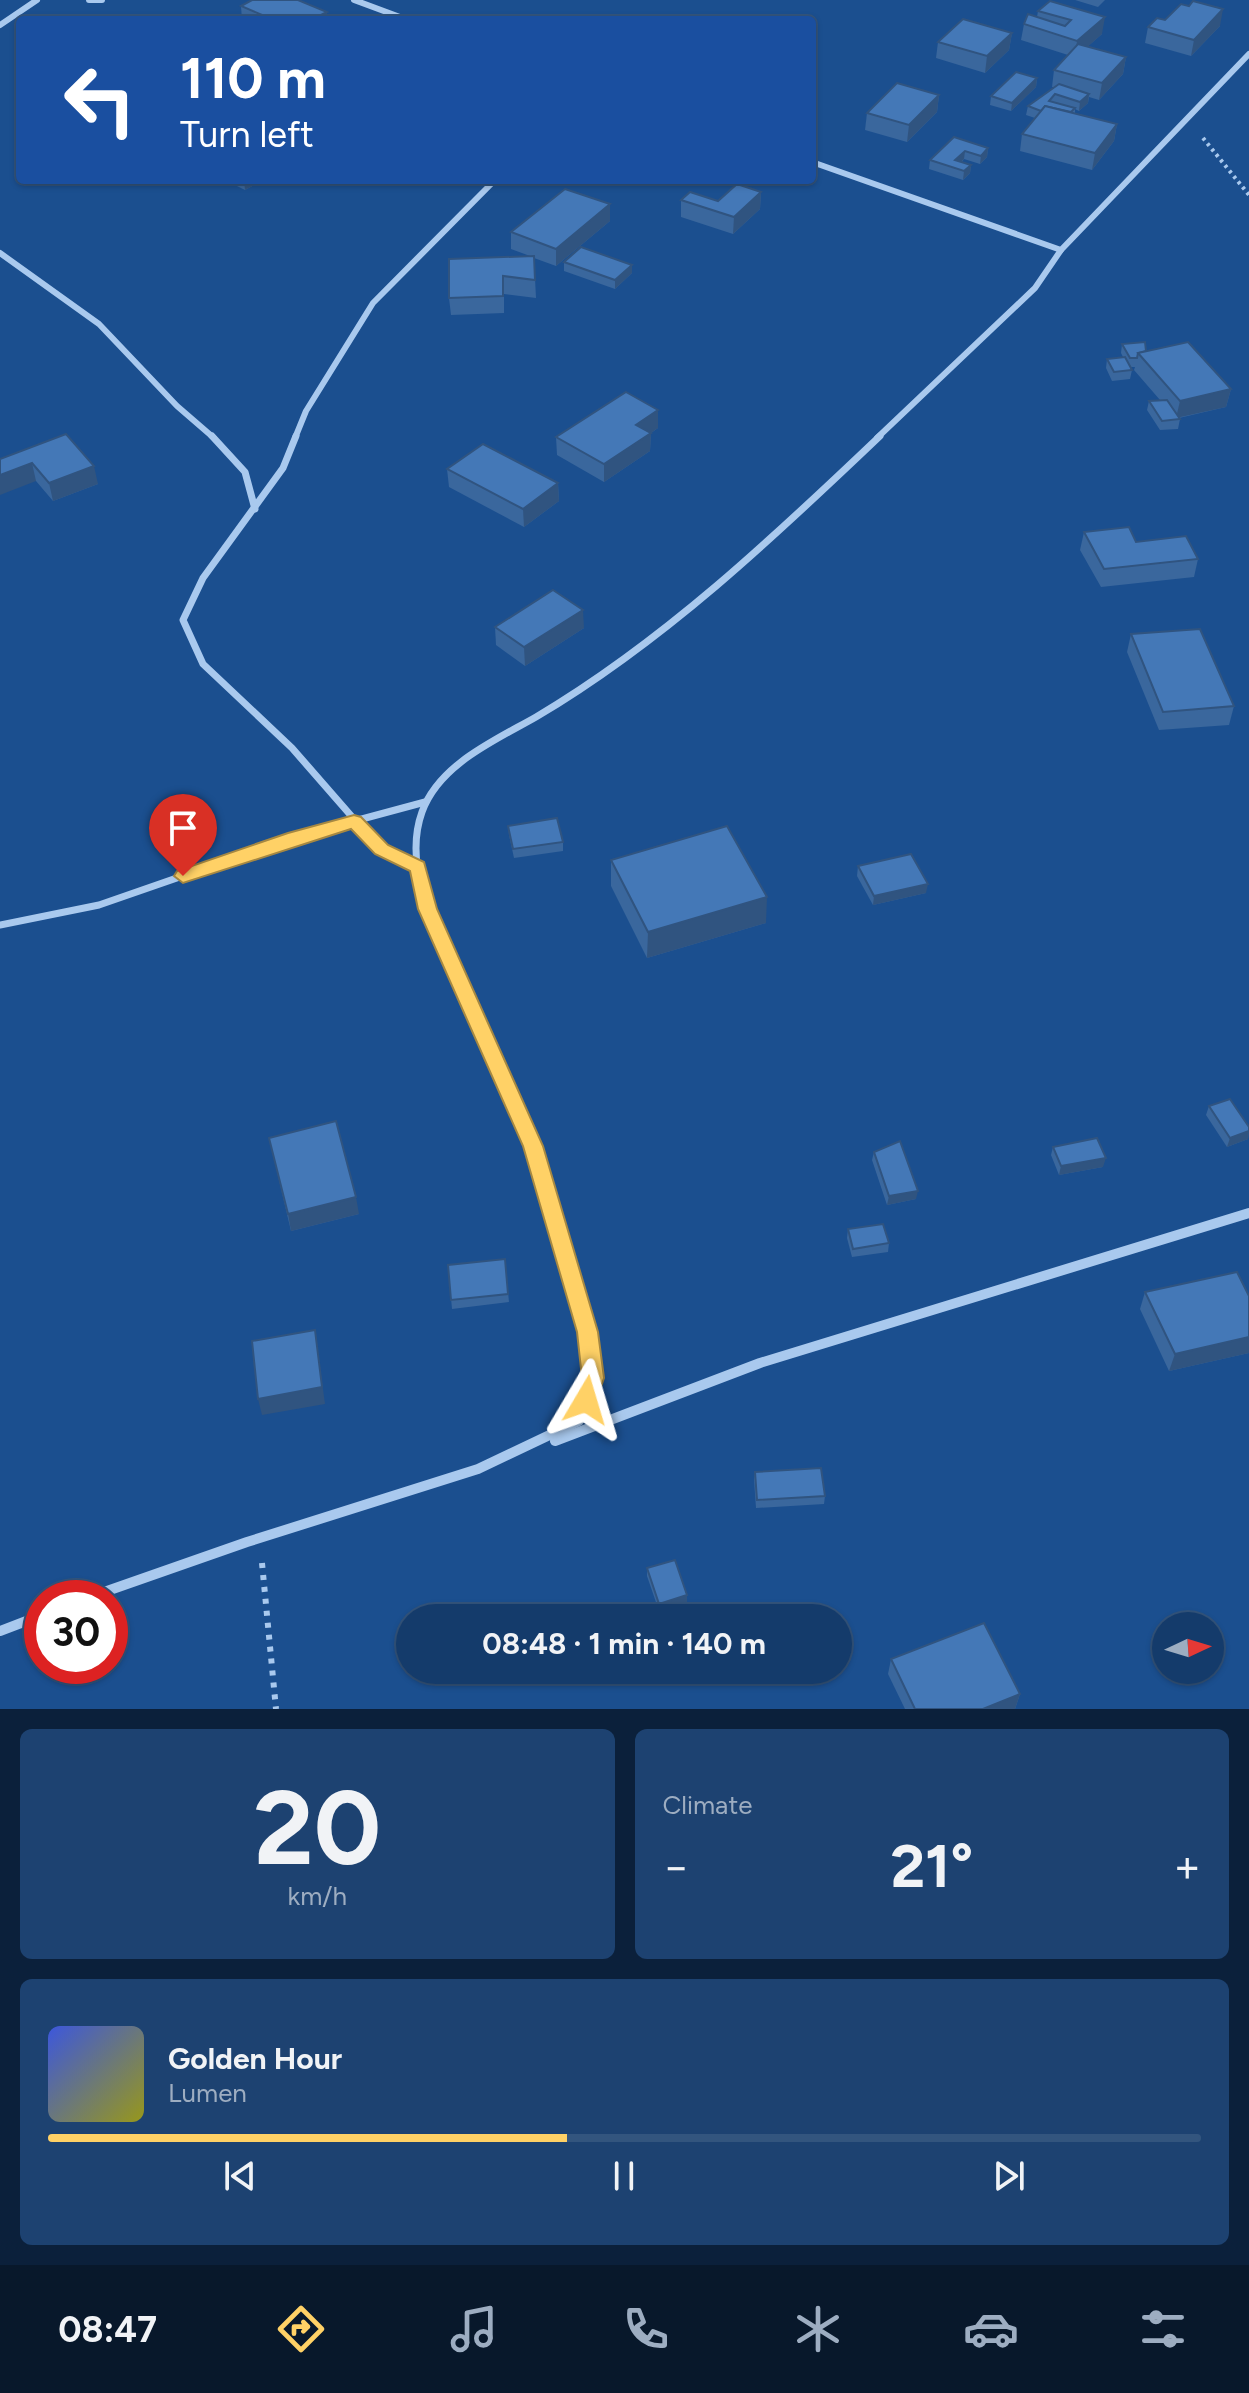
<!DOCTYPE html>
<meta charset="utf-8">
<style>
:root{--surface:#143b6b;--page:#1d4271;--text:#f1f3f6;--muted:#9dadc1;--line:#33557e;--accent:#ffd166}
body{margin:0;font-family:Figtree,sans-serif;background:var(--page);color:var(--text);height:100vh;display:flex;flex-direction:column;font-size:30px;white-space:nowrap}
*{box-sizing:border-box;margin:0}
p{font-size:26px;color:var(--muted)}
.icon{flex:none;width:44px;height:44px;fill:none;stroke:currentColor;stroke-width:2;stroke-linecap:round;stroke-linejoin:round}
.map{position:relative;height:1709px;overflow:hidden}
.drawer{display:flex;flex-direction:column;gap:20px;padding:20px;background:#0b203b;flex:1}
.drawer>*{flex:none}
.top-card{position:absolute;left:16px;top:16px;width:800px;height:168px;border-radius:8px;box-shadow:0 2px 6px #0004,0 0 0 2px var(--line);background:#1a4fa0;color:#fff;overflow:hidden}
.needle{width:52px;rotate:86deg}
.controls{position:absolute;left:1152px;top:1612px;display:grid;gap:16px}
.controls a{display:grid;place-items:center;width:72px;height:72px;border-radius:50%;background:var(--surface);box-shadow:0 2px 6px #0004,0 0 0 2px var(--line);font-size:40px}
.speed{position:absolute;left:24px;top:1580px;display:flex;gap:16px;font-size:40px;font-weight:700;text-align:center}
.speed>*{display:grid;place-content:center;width:104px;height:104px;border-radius:50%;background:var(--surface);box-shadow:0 2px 6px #0004,0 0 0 2px var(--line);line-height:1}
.speed .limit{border:12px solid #d22;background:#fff;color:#111}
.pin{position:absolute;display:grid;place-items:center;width:68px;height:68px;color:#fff;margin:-82px -34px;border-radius:50% 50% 50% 0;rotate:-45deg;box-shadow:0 0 8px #0007}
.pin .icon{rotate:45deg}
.me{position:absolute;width:88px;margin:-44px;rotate:7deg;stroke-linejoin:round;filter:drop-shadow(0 0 6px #0008)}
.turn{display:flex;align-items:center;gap:28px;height:168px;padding:0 32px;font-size:36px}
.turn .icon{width:104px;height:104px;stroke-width:2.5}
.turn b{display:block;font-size:56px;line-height:68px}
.big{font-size:60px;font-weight:700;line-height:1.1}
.drawer .widget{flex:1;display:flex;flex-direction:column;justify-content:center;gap:12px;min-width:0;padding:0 28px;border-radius:12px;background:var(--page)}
.drawer .dial{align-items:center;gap:0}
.dial b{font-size:104px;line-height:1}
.song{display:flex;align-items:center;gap:24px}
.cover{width:96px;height:96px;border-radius:12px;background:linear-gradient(135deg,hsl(230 70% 55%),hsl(60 70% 35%))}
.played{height:8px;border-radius:4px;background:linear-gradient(90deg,var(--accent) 45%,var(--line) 45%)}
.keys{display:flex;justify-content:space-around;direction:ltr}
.heat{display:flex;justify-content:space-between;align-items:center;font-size:44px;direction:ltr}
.drawer .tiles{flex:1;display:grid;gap:20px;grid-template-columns:1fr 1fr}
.widget:last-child{grid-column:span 2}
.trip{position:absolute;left:396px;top:1604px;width:456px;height:80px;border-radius:40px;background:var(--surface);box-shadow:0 2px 6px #0004,0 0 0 2px var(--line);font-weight:700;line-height:80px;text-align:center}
.menu{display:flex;height:128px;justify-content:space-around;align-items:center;background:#08182b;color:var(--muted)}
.menu .icon{width:56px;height:56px}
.menu .selected{color:var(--accent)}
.menu b{font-size:36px;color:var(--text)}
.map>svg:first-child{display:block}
</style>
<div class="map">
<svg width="1249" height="1709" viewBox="0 0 1249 1709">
<rect width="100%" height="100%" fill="#1b4f8f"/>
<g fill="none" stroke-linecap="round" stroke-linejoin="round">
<path stroke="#a9c9ee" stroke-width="4" stroke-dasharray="3 4" stroke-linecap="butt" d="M1203,138l46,57"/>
<path stroke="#a9c9ee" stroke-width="6" stroke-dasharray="5 7" stroke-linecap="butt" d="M262,1563l14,146"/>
<g stroke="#a9c9ee" stroke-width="6">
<path d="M89,0h13"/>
<path d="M354,0l54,20"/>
<path d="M0,25l37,-25"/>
<path d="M812,162l249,88"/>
<path d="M0,253l99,71 78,82 37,32"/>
<path d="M295,438l11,-27 67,-108 122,-123"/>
<path d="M877,438l158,-150 26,-38 188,-196"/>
</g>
<g stroke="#a9c9ee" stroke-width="7">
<path d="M212,436l33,36 10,37"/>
<path d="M296,436l-13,32 -80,110 -20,42 20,44 89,84 89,102 37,17"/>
<path d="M0,925l99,-20 196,-68 130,-35"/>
<path d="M467,997c-24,-54 -67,-124 -45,-185 17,-48 74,-72 114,-95 127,-75 238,-180 344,-281"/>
</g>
<g stroke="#a9c9ee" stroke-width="10">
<path d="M555,1441l205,-78 489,-150"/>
<path d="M87,1598l160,-56 231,-73 101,-48 14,-43 -6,-46 -54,-186 -67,-151"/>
<path d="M0,1631l42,-16"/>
</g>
</g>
<g fill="#3a679d">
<path d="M1075,0h30l-7,7z"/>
<path d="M1050,1l52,33 -15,13 39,10 -3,17 -24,26 -10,-3 -1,6 -9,8 -4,-2v4l42,11 -3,17 -22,29 -72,-19 2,-17 13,-16 -9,-3 2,-9 26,-19h-2l2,-17 14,-15 -47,-15 3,-16 13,-7 1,-6z"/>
<path d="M241,6l86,6v8h-85z"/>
<path d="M1165,20l55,6 -29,30 -46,-13 3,-16z"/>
<path d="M1012,33l-3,17 -24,23 -49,-15 2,-16z"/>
<path d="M1037,78l-1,9 -25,24 -21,-6 1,-9z"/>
<path d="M939,95l-2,17 -30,30 -42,-12 2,-17z"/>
<path d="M954,137l34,11 -1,9 -7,7 -16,-5 -2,3 9,3 -1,8 -7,7 -34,-11 1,-9z"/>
<path d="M225,180h38l-18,10z"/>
<path d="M761,192l-1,17 -27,25 -52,-17v-17l37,1z"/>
<path d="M610,204v17l-54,45 -22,-8 2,40 -32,-4v19l-53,2 -2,-17 81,-42 -19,-7v-17z"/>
<path d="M564,262l68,3v8l-17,16 -51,-18z"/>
<path d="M1122,344l24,7 85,38 -5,18 -47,11 1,1 -2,10 -18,1 -13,-20 2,-9 11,-1 -26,-30 1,-3h-5l2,3 -2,9 -18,2 -6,-13 1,-9 16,-2 -2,-4z"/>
<path d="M658,428l-7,5 -1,18 -46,31 -47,-27 -1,-18z"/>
<path d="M66,434l32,50 -45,17 -17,-20 -36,-22z"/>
<path d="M447,469l111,14 1,18 -35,26 -75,-40z"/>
<path d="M1084,532l52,10 62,17 -4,18 -93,10 -21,-37z"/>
<path d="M495,627l89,1 -59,38 -29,-21z"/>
<path d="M1131,634l103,72 -5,19 -70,5 -32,-78z"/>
<path d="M508,826l55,16v9l-49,7 -5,-23z"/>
<path d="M611,860l155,63 -119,35 -36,-72z"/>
<path d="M858,866l68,27 -53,12 -16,-29z"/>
<path d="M1209,1106l40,21 -1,12 -21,8 -21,-32z"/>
<path d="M269,1138l90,76 -68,17z"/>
<path d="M1053,1147l50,20 -44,8 -8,-20z"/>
<path d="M874,1152l42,47 -29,6 -15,-45z"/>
<path d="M848,1229l41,14 -1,9 -36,5 -5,-19z"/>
<path d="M505,1259l4,43 -57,7 -4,-44z"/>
<path d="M1145,1292l104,4v57l-80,18 -29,-62z"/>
<path d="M755,1472l70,24 -1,8 -68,4 -2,-28z"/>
<path d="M647,1568l40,35 -28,8 -12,-35z"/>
<path d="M891,1659l129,35 -5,15h-110l-17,-35z"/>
</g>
<g fill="#305480">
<path d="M1223,9l-3,17 -29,30 3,-16z"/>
<path d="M327,12v8h-16z"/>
<path d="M1105,17l-3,17 -27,24 2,-17z"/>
<path d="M1012,33l-3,17 -24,23 2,-17z"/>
<path d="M1126,57l-3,17 -24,26 3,-17z"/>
<path d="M1037,78l-1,9 -25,24 1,-8z"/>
<path d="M1089,94l-1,9 -9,8 1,-9z"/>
<path d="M939,95l-2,17 -30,30 2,-17z"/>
<path d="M1117,124l-3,17 -22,29 3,-17z"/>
<path d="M988,148l-1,9 -7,7 1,-8z"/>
<path d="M965,151l-1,8 -10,10 1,-9z"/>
<path d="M971,165l-1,8 -7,7 1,-9z"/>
<path d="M244,180h19l-18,10z"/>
<path d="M761,192l-1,17 -27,25 1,-17z"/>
<path d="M610,204v17l-54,45v-17z"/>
<path d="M632,265v8l-17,16v-9z"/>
<path d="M1231,389l-5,18 -50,11 4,-17z"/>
<path d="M658,410v18l-10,7 3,-2 -1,18 -46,31v-18l32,-39z"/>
<path d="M32,463l4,18 -36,14v-20z"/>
<path d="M94,466l4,18 -45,17 -4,-18z"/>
<path d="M558,483l1,18 -35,26 -1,-18z"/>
<path d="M583,610l1,18 -59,38 -1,-19z"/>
<path d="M928,884l-2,9 -53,12 1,-9z"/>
<path d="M767,897l-1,26 -119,35 1,-26z"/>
<path d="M1249,1131l-1,8 -21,8 3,-9z"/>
<path d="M1106,1158l-3,9 -44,8 2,-9z"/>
<path d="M918,1191l-2,8 -29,6 2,-9z"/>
<path d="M356,1197l3,17 -68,17 -3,-17z"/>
<path d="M315,1330l10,74 -63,11 -4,-16z"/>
<path d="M1249,1337v16l-80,18 6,-17z"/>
<path d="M687,1595v8l-28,8v-7z"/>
<path d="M1020,1694l-5,15h-32z"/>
</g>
<g fill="#4478b7" stroke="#305480" stroke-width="2">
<path d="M252,0h46l29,12 -16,8h-37l-33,-14z"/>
<path d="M1050,1l55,16 -28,24 -53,-17 4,-10 37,12 6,-6 -33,-9z"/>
<path d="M1193,1l30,8 -29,31 -46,-13 9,-9 8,2 16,-16 8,2z"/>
<path d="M963,19l49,14 -25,23 -49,-14z"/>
<path d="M1078,44l48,13 -24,26 -48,-13z"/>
<path d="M1016,72l21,6 -25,25 -21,-7z"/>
<path d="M897,83l42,12 -30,30 -42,-12z"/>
<path d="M1059,84l30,10 -9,8 -25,-8 -6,7 26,7 -4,4 -26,-6 -4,5 -13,-5z"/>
<path d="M1045,106l72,18 -22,29 -73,-19z"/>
<path d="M954,137l34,11 -7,8 -16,-5 -10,9 16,5 -7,6 -34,-11z"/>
<path d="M737,184l24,8 -27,25 -53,-17 9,-8 28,9z"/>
<path d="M565,189l45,15 -54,45 -45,-17z"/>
<path d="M581,247l51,18 -17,15 -51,-18z"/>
<path d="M534,256l1,24 -32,-4v20l-54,2v-39z"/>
<path d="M1145,342l1,9 -8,2 -1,5h-7l-8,-14z"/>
<path d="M1188,342l43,47 -51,12 -42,-48z"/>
<path d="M1125,357l7,13 -18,2 -7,-13z"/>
<path d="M626,392l32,18 -22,15 15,8 -47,31 -48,-27z"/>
<path d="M1167,400l13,19 -18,2 -13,-20z"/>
<path d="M66,434l28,32 -45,17 -17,-20 -32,12v-16z"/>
<path d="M483,444l75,39 -35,26 -76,-40z"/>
<path d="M1129,527l7,15 50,-6 12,23 -94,10 -20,-37z"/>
<path d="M553,590l30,20 -59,37 -29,-20z"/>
<path d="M1200,629l34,77 -71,6 -32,-78z"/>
<path d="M557,818l6,24 -50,7 -5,-23z"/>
<path d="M727,826l40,71 -119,35 -37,-72z"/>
<path d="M911,854l17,30 -54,12 -16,-30z"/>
<path d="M1230,1099l19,28v4l-19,7 -21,-32z"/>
<path d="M336,1121l20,76 -68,17 -19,-76z"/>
<path d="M1097,1138l9,20 -45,8 -8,-19z"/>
<path d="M900,1141l18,50 -29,5 -15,-44z"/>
<path d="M883,1224l6,19 -36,6 -5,-20z"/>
<path d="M505,1259l3,35 -57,6 -3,-35z"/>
<path d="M1237,1272l12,24v41l-74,17 -30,-62z"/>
<path d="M315,1330l7,57 -64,12 -6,-58z"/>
<path d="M821,1468l4,28 -68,4 -2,-28z"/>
<path d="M675,1560l12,35 -28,9 -12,-36z"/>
<path d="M984,1623l36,71 -37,15h-68l-24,-50z"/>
</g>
<path fill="#ffd166" stroke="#a68842" stroke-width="2" d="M354,815l7,2 27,28 36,17 13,47 106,237 55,186 6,46 -10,29 -8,3 -8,-3 -3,-7 7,-22 -5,-46 -54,-186 -105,-237 -8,-38 -35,-17 -24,-25 -168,54 -9,-7 3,-5 111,-38z"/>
</svg>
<div class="controls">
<a><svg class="needle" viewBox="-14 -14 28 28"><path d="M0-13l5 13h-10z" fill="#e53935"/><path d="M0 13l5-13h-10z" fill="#9dadc1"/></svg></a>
</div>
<div class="speed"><div class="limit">30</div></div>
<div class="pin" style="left:183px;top:876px;background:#d93025"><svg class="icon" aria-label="arrive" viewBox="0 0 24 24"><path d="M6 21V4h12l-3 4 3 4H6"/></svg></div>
<svg class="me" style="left:586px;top:1400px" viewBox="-20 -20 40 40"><path d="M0-17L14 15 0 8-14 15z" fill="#ffd166" stroke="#fff" stroke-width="4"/></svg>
<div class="trip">08:48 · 1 min · 140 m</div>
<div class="top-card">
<div class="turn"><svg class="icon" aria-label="left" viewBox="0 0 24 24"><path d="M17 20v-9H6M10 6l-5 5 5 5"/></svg><div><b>110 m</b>Turn left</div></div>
</div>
</div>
<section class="drawer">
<div class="tiles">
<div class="widget dial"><b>20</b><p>km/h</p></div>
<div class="widget"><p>Climate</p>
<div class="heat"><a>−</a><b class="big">21°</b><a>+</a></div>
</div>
<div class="widget">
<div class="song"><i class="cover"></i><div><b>Golden Hour</b><p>Lumen</p></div></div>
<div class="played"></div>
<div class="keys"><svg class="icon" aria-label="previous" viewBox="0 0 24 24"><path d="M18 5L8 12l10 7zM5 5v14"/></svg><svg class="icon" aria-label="pause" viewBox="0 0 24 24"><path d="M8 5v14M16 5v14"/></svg><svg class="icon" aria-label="next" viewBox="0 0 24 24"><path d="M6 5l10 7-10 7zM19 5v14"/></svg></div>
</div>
</div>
</section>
<nav class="menu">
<b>08:47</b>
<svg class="icon selected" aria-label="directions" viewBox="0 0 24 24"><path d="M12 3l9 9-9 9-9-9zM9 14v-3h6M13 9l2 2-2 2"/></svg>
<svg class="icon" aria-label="music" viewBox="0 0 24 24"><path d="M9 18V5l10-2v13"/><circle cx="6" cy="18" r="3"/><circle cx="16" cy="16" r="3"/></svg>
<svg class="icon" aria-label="phone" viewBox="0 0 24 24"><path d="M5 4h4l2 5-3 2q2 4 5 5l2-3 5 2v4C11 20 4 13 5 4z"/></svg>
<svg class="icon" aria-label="climate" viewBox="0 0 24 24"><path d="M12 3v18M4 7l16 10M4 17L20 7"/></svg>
<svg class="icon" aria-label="car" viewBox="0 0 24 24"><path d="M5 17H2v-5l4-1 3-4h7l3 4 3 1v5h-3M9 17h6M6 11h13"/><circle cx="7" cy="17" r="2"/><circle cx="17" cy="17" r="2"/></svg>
<svg class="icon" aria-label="filters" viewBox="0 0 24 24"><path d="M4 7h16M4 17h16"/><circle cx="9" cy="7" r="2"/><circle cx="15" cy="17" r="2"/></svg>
</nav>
